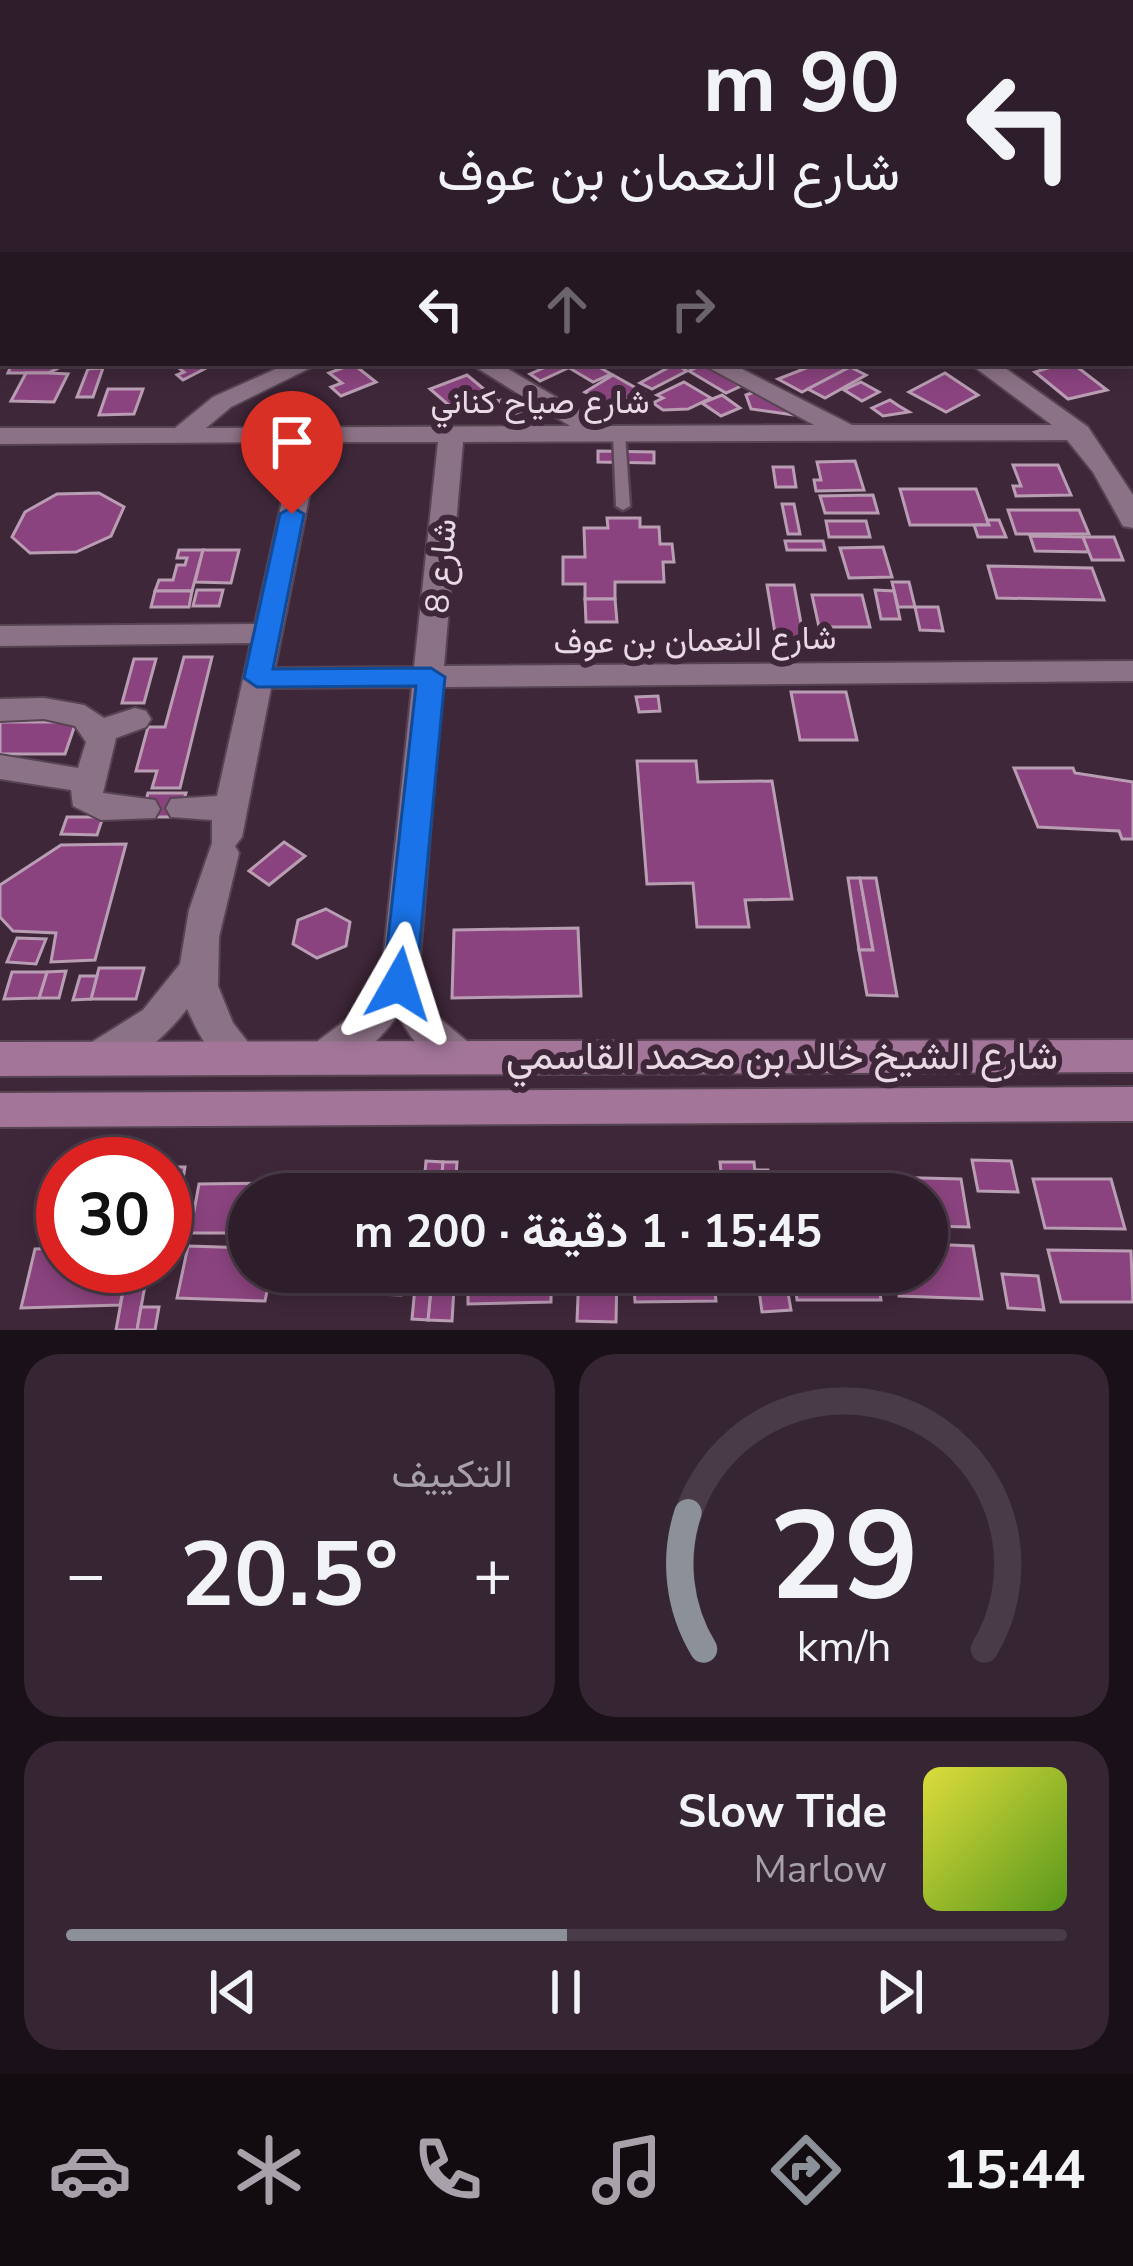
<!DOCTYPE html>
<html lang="ar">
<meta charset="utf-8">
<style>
:root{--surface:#2e1d2b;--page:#362633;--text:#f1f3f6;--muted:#a7a2a9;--line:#493b47;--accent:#8c9099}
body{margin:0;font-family:"Nunito Sans",Vazirmatn,sans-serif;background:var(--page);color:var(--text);direction:rtl;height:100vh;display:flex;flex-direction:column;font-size:45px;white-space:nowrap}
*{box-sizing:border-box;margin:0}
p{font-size:39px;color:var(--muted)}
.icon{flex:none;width:66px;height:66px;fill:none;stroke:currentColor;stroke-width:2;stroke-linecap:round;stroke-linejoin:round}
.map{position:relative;height:1330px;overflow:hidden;direction:ltr}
.side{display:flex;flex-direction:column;gap:24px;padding:24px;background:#191018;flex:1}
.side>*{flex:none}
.hud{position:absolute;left:0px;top:0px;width:1134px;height:366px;box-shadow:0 6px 18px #0003,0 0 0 3px var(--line);direction:rtl;background:#2e1d2b;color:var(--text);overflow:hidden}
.speed{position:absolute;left:36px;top:1137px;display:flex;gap:24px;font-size:60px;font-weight:700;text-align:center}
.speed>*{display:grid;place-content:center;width:156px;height:156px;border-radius:50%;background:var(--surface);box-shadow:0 6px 18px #0003,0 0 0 3px var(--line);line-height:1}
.speed .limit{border:18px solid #d22;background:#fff;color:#111}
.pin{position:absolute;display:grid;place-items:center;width:102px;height:102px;color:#fff;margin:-123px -51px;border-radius:50% 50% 50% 0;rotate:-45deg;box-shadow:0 0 12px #0007}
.pin .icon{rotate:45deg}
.me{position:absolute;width:132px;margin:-66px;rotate:6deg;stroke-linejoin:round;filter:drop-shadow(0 0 9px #0008)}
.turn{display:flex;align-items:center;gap:42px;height:252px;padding:0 36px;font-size:54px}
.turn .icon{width:156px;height:156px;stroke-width:2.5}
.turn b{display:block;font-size:84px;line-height:102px}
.lanes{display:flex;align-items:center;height:114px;padding:0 36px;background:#0003;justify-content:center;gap:60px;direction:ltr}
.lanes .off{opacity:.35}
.big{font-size:90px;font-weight:700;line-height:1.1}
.side .card{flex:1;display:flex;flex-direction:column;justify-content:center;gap:18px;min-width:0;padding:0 42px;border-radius:36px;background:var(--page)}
.side .dial{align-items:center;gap:0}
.dial svg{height:312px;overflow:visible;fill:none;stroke:var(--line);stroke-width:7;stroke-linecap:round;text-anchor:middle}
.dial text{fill:var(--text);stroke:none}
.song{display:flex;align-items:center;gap:36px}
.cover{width:144px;height:144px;border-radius:18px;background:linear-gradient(135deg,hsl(60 70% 55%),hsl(90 70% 35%))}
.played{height:12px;border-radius:6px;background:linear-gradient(90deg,var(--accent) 50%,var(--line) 50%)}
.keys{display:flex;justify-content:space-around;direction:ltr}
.heat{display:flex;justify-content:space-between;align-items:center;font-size:66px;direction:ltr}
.side .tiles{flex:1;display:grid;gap:24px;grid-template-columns:1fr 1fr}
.card:last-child{grid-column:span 2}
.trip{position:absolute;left:228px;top:1173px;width:720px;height:120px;border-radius:60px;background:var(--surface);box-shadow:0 6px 18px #0003,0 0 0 3px var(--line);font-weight:700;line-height:120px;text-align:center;direction:rtl}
.tabs{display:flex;height:192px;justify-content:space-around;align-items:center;background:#120c11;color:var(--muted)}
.tabs .icon{width:84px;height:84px}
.tabs .active{color:var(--accent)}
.tabs b{font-size:54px;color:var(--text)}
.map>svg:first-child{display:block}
</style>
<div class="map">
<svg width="1133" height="1330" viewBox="0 0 1133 1330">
<rect width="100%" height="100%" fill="#3e2739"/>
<g fill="#8a437e" stroke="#b99db3" stroke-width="3">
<path d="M216,363l-33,17 -6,-5 7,-3 -9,-7z"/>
<path d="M555,363h24l-39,18 -10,-7z"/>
<path d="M584,363h8l19,11 -18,8 -22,-13z"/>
<path d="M819,363l31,4 -48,25 -24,-13z"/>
<path d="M1072,363l35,27 -39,9 -33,-27 13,-4 -4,-5z"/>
<path d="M353,364l23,18 -35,14 -10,-9 11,-4 -13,-10z"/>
<path d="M675,364l12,7 -35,18 -12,-6z"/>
<path d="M704,364l37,22 -15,7 -37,-22z"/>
<path d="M11,366h52l-15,7h-40z"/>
<path d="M850,367l16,8 -41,23 -17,-9z"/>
<path d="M103,368l-10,29h-16l11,-28z"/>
<path d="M26,373h22l20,1 -14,28 -43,-1z"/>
<path d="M945,373l33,22 -32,17 -37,-20z"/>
<path d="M467,375l29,24 -38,14 -28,-24z"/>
<path d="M613,375l30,17 -29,14 -29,-14z"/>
<path d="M684,382l27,16 -23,11 -25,1 -10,-7 10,-5 -6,-3z"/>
<path d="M861,382l18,10 -17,9 -18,-11z"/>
<path d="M108,389h35l-9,25 -35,1z"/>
<path d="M757,391l37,24 -43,-6 -5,-14z"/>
<path d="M517,394l17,12 -20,8 -15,-13z"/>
<path d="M722,395l18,13 -19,8 -19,-13z"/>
<path d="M890,400l9,6 10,6 -26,4 -11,-8z"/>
<path d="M598,451l56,1v11l-56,-1z"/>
<path d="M855,461l9,29 -48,1 -2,-11h7l-4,-18z"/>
<path d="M1013,465h45l13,30 -55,1 -3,-10h8z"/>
<path d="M773,467h20l3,20h-20z"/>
<path d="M900,489h76l13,36h-79z"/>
<path d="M99,493l25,14 -13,29 -35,16 -46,1 -18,-16 13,-25 32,-18z"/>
<path d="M873,495l5,18h-53l-5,-17z"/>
<path d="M782,504h12l6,30h-12z"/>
<path d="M1008,510h71l10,24h-73z"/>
<path d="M607,518h33v9h19l1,17h12l2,18h-11l1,20h-49v17h-30v-15h-22v-27h22l-1,-29h24z"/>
<path d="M987,520h12l7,17h-28l-4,-12h15z"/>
<path d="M826,521h40l4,16h-41z"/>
<path d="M1030,536l53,1 6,15 -54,-1z"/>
<path d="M1083,537h31l9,23h-31z"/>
<path d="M785,541h38l2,9h-38z"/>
<path d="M883,547l9,30 -43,1 -9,-30z"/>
<path d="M179,550h24l-11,41h-37l4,-11h14l4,-15h8l2,-7h-10z"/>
<path d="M203,550h36l-8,33 -36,-1z"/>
<path d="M988,566l104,2 12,32 -107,-2z"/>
<path d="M892,582h17l6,25h-17z"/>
<path d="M767,585h27l11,60h-28z"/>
<path d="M197,590h26l-4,16h-26z"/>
<path d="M875,590l19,1 6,28h-19z"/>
<path d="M155,591h37l-3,16h-38z"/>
<path d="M812,595h50l8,32h-51z"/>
<path d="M585,599h30l2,23h-31z"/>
<path d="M915,607h23l5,24 -23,-1z"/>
<path d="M184,657h28l-32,131h-28l5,-17h-21l12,-44h17z"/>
<path d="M134,659h22l-12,44h-22z"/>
<path d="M791,692h55l11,48h-57z"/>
<path d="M658,696l2,15 -21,1 -3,-15z"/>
<path d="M0,722h76l-11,32h-65z"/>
<path d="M637,761h59l2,21 74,-1 20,118 -47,1 4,27h-52l-4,-44 -46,1z"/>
<path d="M1014,768h59l2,5 58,9v57h-11l-3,-8 -81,-4z"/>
<path d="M148,793h38l-7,24h-38z"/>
<path d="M67,817h36l-6,18 -36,-1z"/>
<path d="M284,842l21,14 -36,29 -20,-14z"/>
<path d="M126,844l-31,116 -44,2 5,-29 -43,-2 -13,-14v-32l61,-40z"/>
<path d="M848,878h12l13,72h-14z"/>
<path d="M860,878h16l21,118 -30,-1 -8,-45h14z"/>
<path d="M326,909l24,13 -4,24 -29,12 -24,-14 5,-24z"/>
<path d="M578,928l3,68 -129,2 2,-68z"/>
<path d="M17,938l29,1 -10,25 -29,-2z"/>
<path d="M99,968h45l-8,31h-45z"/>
<path d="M66,971l-7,27h-20l8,-26z"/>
<path d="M12,972h35l-8,26 -35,1z"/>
<path d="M80,976h17l-6,23 -18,1z"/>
<path d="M972,1160l39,1 7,31 -40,-1z"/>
<path d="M426,1161l17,1 -3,32h-17z"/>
<path d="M443,1162h14l-2,28h-14z"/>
<path d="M720,1162h34l3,32h-34z"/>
<path d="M171,1167h14l-5,30h-15z"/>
<path d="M755,1170h13l4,24h-15z"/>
<path d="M336,1174l77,1 -1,19h-78z"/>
<path d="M556,1176v18h-81v-17z"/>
<path d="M712,1176l1,18h-81l-1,-16z"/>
<path d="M883,1177l78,2 8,48 -42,-1v-32h-42z"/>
<path d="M55,1178h8v54h-21z"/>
<path d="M1033,1179h78l14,50 -80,-1z"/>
<path d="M282,1183l-2,11h-31v39h-59l9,-49z"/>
<path d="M862,1184l1,10h-80l-1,-9z"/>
<path d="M927,1244l46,2 9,53 -83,-3 -3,-24h31z"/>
<path d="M188,1246l61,2v24h22l-6,29 -88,-3z"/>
<path d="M63,1248v18h65l-8,39 -99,3 14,-59z"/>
<path d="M1048,1250l83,1 2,51h-72z"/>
<path d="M322,1272h81l-2,23 -82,-3z"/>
<path d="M433,1272h22l-3,49 -24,-1z"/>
<path d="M468,1272h83v30l-83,2z"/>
<path d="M579,1272h38l-1,50 -39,-1z"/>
<path d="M633,1272h80l3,29 -81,1z"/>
<path d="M794,1272h83l4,28h-84z"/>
<path d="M147,1274l-10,56h-21l10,-55z"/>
<path d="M1002,1274l36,2 6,34 -36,-2z"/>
<path d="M786,1281l5,29 -29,2 -4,-29z"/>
<path d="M415,1287h16l-3,33 -16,-1z"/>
<path d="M141,1307h18l-4,23h-18z"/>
</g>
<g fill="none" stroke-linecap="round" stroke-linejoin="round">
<defs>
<g id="lane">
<rect x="1131" y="169" width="2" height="6"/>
<path d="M1131,210h2l-2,7z"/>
<path d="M619,430l6,4 5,72 -7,4 -7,-4 -3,-72z"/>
</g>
<g id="street">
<path d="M178,0h20l2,3h-20z"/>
<path d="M698,0h23l2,3h-23z"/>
<path d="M888,0h22l-24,3z"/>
<path d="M1008,0h16l2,3h-16z"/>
<path d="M0,13l3,1v11l-3,-1z"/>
<rect x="1131" y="117" width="2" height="10"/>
<path d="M3,199v16l-3,1v-16z"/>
<rect x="0" y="297" width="3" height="14"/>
<path d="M289,363h31l-89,44 -25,21 364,-2 -101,-63h29l107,63 209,-1 -114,-62h30l122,62h200l-83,-62h29l90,64 45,68v33l-10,-2 -30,-54 -26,-32 -604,2 -19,224 689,-5v20l-691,6 -24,295 21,36 29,24 5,12 -5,12c-33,11 -56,-26 -70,-51 -17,23 -51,63 -83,52l-5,-12 5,-12 43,-32 23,-31 31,-293 -141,1 -29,149 -7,9 4,7 -20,84 -1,49 15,37 28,36 -5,12c-36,12 -56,-35 -69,-62 -20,26 -68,74 -103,62l-5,-12 5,-12 59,-37 37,-46 9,-54 23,-67v-23l-41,-3 -5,-9 5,-9 46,-3 34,-153 -251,3v-20l255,-2 40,-182 -295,2v-16h175l38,-31zM320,442h118l-24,225 -139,1z"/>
<path d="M44,698l40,7 20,13 31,-10 11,3 5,8 -5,8 -30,11 -13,55 52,7 5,9 -5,9 -54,2 -28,-14 -2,-16 -71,-11v-24l78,13 8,-26 -11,-16 -31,-7 -44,2v-22z"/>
</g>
<g id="secondary">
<path d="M376,0h22l2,3h-22z"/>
<path d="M511,0h22l2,3h-22z"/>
<rect x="1131" y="290" width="2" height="14"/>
<path d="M1133,1040v32l-1133,4v-34z"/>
<path d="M1133,1087v34l-1133,6v-34z"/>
</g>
<g id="highway">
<path d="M415,0h23l2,3h-23z"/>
<path d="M459,0h24l2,3h-24z"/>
<rect x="1131" y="226" width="2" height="15"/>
<path d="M1131,251l2,1v16l-2,-1z"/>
</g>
</defs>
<use href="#lane" stroke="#574453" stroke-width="5"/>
<use href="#street" stroke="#574453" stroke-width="4"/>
<use href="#secondary" stroke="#574453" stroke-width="4"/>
<use href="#highway" stroke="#574453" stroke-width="4"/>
<use href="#lane" fill="#8c7286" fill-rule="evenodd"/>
<use href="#street" fill="#8c7286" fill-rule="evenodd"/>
<use href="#secondary" fill="#a27599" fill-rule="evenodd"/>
<use href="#highway" fill="#d47dc4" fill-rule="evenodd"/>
</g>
<path fill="#1a73e8" stroke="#114b97" stroke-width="3" d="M292,507l12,7 -31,155 158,-1 14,9 -29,307 -5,9h-24l-4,-9 33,-298 -159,1 -13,-9 36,-164z"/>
<g text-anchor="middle" stroke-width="12" stroke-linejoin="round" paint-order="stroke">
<g font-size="33" fill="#e8d9e4" stroke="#3e2739">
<text x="540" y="413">شارع صياح كناني</text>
<text transform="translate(440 566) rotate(-85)" y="12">شارع 8</text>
<text transform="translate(695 639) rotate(-1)" y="12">شارع النعمان بن عوف</text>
</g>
<g font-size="39" fill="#e8d9e4" stroke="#3e2739">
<text x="782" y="1069">شارع الشيخ خالد بن محمد القاسمي</text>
</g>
</g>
</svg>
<div class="speed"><div class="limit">30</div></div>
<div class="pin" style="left:292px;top:514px;background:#d93025"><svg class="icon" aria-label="arrive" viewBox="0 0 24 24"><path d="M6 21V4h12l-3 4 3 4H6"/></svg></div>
<svg class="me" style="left:399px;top:984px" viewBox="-20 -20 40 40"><path d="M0-17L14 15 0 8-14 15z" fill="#1a73e8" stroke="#fff" stroke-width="4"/></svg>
<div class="trip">15:45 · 1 دقيقة · 200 m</div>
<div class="hud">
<div class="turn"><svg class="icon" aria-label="left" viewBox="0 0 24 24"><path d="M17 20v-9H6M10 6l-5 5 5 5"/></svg><div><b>90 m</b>شارع النعمان بن عوف</div></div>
<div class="lanes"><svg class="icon" aria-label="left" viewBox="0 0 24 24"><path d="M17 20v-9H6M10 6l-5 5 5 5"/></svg><svg class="icon off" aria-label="ahead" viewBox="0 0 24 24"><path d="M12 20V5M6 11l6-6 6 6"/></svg><svg class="icon off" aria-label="right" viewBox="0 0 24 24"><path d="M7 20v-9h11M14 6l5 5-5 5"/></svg></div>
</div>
</div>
<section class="side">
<div class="tiles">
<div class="card dial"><svg viewBox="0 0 100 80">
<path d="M14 69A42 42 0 1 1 86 69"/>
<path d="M14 69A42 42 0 0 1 10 34" stroke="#8c9099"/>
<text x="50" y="56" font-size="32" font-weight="700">29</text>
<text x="50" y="72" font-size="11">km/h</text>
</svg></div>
<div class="card"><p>التكييف</p>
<div class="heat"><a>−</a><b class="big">20.5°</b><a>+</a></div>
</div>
<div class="card">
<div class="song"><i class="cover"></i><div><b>Slow Tide</b><p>Marlow</p></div></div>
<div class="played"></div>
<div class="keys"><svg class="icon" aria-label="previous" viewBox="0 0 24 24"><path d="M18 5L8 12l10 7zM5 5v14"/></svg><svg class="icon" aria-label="pause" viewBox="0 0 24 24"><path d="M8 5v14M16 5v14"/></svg><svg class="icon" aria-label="next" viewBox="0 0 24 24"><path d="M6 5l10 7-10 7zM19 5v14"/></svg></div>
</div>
</div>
</section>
<nav class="tabs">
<b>15:44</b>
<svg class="icon active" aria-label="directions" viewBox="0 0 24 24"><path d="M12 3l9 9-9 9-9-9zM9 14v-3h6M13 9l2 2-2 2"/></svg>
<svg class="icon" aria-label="music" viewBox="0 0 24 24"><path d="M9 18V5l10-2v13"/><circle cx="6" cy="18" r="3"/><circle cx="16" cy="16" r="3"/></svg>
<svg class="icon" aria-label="phone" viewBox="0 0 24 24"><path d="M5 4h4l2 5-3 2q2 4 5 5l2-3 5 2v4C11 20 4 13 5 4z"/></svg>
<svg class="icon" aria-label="climate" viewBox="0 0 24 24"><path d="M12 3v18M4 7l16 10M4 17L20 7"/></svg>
<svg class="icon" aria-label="car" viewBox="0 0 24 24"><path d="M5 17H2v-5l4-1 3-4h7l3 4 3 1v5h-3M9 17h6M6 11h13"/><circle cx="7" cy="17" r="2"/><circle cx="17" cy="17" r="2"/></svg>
</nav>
